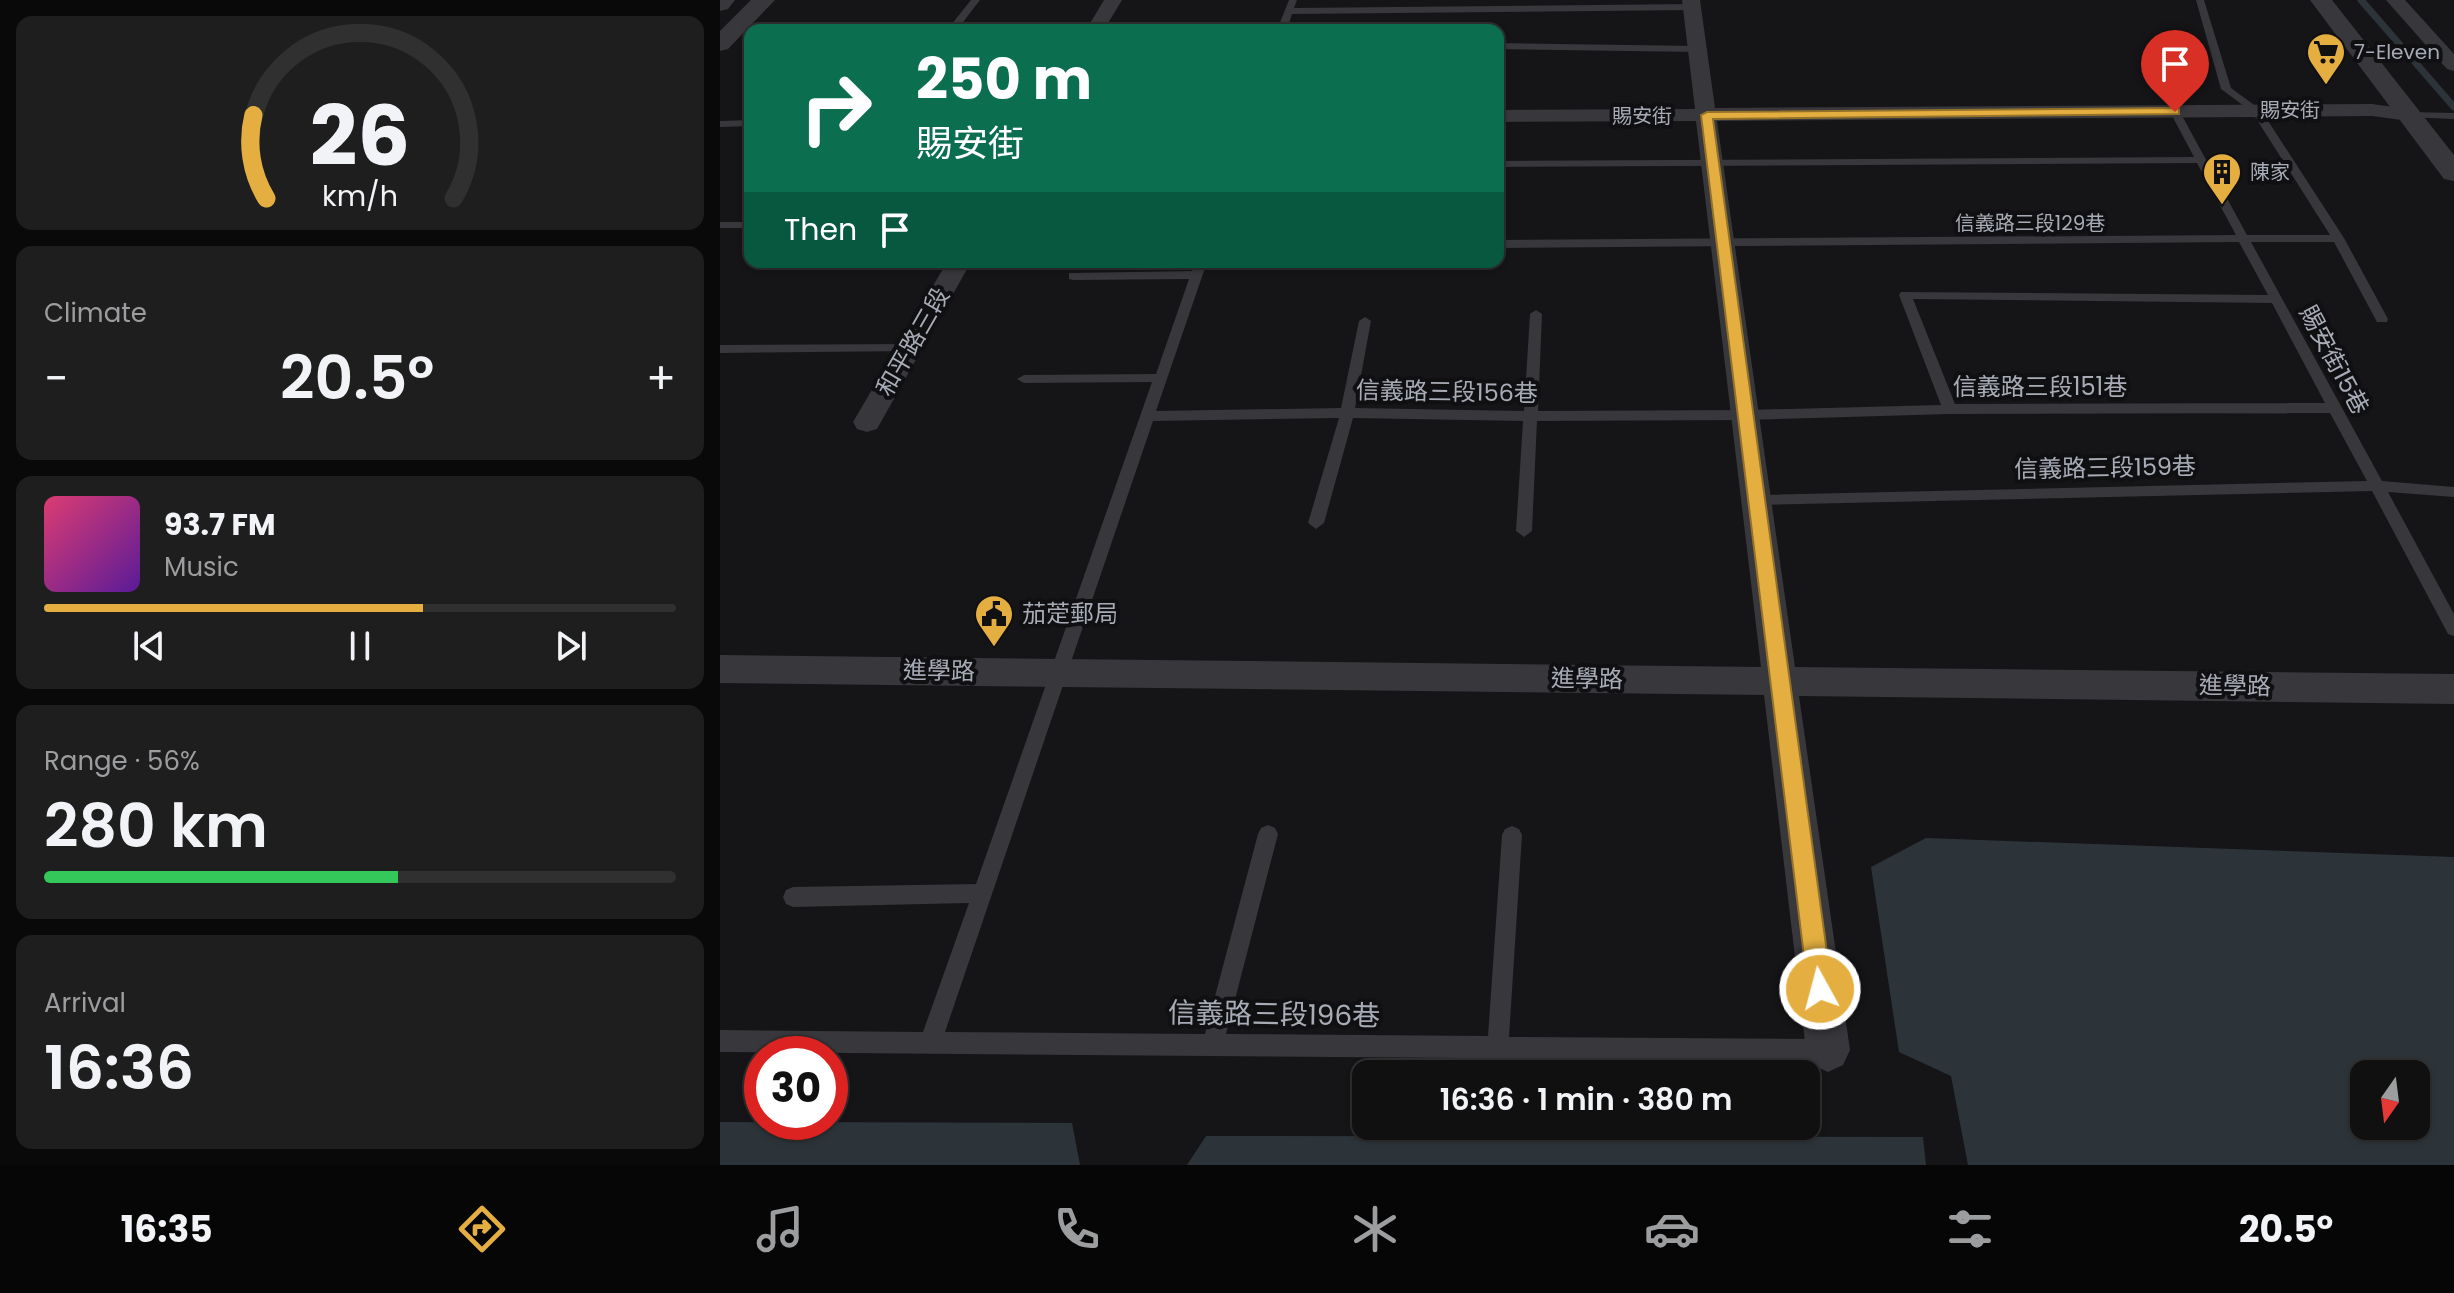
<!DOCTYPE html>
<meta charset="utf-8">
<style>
:root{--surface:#101011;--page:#1e1e1f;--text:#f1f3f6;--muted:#9c9d9f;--line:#303031;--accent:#e4af40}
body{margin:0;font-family:Poppins,"Noto Sans TC",sans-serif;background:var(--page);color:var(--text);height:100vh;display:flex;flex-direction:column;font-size:30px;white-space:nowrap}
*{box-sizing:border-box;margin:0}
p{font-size:26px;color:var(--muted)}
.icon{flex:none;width:44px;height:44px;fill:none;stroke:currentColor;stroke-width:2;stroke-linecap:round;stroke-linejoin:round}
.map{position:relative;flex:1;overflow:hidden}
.details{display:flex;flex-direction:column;gap:16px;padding:16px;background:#090909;width:720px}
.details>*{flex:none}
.guide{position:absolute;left:24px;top:24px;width:760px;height:244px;border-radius:16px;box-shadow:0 2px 6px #0004,0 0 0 2px var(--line);background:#0b6e4f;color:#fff;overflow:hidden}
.needle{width:52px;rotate:194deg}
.buttons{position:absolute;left:1630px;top:1060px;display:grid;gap:16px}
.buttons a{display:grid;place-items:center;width:80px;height:80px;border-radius:16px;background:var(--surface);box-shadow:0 2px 6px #0004,0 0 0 2px var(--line);font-size:40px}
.speed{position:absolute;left:24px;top:1036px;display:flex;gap:16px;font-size:40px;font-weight:700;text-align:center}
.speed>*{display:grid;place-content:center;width:104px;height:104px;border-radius:50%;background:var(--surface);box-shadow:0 2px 6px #0004,0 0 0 2px var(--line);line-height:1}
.speed .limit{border:12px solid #d22;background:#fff;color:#111}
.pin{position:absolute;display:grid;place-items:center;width:68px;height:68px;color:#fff;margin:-82px -34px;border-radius:50% 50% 50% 0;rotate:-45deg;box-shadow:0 0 8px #0007}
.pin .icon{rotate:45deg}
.me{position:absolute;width:88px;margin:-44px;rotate:353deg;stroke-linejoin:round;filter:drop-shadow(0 0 6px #0008)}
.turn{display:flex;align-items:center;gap:28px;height:168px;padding:0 40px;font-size:36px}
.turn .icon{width:104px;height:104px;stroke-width:2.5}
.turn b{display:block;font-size:56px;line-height:68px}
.then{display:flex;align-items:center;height:76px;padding:0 40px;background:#0003;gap:16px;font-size:30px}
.big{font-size:60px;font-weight:600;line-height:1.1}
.details .tile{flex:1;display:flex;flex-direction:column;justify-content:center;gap:12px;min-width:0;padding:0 28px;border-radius:16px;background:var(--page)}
.details .dial{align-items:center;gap:0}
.dial svg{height:208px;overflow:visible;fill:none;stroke:var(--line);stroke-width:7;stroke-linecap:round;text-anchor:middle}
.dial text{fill:var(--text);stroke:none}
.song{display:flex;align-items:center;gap:24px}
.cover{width:96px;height:96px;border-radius:12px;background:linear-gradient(135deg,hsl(340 70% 55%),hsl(270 70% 35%))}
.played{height:8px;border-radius:4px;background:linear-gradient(90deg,var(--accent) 60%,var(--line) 60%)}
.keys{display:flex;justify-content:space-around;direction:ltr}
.heat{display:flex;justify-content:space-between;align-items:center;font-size:44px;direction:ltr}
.charge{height:12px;border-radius:6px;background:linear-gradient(90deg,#34c759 56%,var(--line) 0)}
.trip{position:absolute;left:632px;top:1060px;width:468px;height:80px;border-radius:16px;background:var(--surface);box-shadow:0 2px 6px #0004,0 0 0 2px var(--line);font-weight:600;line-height:80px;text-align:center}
.dock{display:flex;height:128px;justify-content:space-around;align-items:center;background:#060607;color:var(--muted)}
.dock .icon{width:56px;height:56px}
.dock .selected{color:var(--accent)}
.dock b{font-size:36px;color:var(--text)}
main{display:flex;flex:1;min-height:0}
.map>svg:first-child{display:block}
</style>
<main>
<section class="details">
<div class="tile dial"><svg viewBox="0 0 100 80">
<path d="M14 69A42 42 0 1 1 86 69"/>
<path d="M14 69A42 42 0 0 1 9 37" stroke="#e4af40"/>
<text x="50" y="56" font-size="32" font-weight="700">26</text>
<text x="50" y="72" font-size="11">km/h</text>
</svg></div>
<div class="tile"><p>Climate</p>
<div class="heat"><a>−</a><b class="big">20.5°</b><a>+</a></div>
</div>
<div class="tile">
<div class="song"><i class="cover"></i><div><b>93.7 FM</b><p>Music</p></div></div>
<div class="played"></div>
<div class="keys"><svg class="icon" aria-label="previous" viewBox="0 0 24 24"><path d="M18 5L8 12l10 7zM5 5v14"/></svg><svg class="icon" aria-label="pause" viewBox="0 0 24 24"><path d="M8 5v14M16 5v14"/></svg><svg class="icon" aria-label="next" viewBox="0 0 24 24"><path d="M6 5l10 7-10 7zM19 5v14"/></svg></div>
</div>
<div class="tile"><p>Range · 56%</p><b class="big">280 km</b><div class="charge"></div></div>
<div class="tile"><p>Arrival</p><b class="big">16:36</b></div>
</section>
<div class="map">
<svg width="1734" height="1165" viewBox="0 0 1734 1165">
<rect width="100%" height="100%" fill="#151517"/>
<g fill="#2c343a" fill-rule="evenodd">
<path d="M1206,838l528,19v308h-486l-17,-89 -52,-24 -28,-185zM1644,1074h52v52h-52z"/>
<path d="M0,1122l352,1 8,42h-360z"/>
<path d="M486,1136l717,1 3,28h-739z"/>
</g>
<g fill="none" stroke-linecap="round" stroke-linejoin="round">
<path stroke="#2c343a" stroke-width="7" d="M1641,0l93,107"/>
<g fill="#37373c" fill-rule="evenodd">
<path d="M251,0h9l-23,30h-10z"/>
<path d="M569,0h8l-3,8 398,-4 4,3 -4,3 -400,4 -5,16h-10z"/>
<path d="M1476,0h8l27,88 30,22 83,128 44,81 -1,3h-10l-43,-80h-83l131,239 72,6v10l-66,-5 66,122v22l-6,-2 -76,-143 -615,14 -7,-5 7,-5 610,-14 -37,-68 -380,1 -205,6 -208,1 -5,110 -8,6 -8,-6 7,-110 -170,-3 -29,105 -8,6 -8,-6 31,-105 -186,3 -208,611 260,2 53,-200 3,-6 7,-3 7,3 3,6 -52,200 262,2 14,-201 3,-6 7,-3 7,3 3,6 -13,202 317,2 8,3 3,8 -3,8 -8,3 -1106,-9v-22l203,2 46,-129 -176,4 -7,-3 -3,-7 3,-7 7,-3 183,-3 176,-502 -128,1 -7,-4 7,-4 132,-1 33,-95 -116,1 -4,-1v-6l123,-2 3,-9h12l-51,149 185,-3 18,-87 6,-4 6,4 -16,87 169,3 6,-97 6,-4 6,4 -4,97 207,-1 196,-5 -42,-110 2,-3 367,3 -29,-53 -741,6v-8l738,-5 -39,-72 -699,4v-6l696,-4 -24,-45 5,-3 5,3 67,123h83l-78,-123 -31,-23zM1193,299l359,4 53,100 -370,1z"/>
<path d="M778,43l200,3 5,3 -5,3 -200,-3z"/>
<path d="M1689,112l45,1v6l-49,-2v-4z"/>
<path d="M30,120v6l-30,1v-6z"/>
<rect x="0" y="222" width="30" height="6"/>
<path d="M190,344l5,1v6l-195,2v-8z"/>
</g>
<g fill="#37373c" fill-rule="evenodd">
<path d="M384,0h18l-18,30h-18z"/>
<path d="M962,0h18l15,108 657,-4 37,5 10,6 -10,6 -37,-5 -655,5 78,546 659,7v30l-655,-8 51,354 -7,15 -15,7 -15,-7 -7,-15 -42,-355 -1044,-12v-28l1041,12 -65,-546 -198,1v-12l197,-1z"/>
<path d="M1666,0h19l49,54v17l-7,-2z"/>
<path d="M227,262h24l-94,167 -10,3 -10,-3 -4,-7z"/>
</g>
<g fill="#37373c" fill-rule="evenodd">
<path d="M0,0h15l-7,9 -8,2z"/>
<path d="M31,0h24l-47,49 -8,2v-20z"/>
<path d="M1590,0h22l122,155v26l-10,-2z"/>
</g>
</g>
<path fill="#e4af40" stroke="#94722a" stroke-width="2" d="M1455,108l4,1v5l-466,5 119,870 -3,8 -9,4 -8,-4 -4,-8 -107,-874 6,-3z"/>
<defs>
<symbol id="supermarket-pin" viewBox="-11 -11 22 30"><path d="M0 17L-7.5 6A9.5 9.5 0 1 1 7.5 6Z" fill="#e4af40" stroke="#101012"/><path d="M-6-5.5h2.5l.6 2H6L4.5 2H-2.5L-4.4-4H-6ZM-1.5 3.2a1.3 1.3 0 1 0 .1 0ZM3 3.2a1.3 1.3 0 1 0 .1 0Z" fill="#111"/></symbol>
<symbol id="building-pin" viewBox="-11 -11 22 30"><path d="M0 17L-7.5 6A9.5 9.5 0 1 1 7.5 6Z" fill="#e4af40" stroke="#101012"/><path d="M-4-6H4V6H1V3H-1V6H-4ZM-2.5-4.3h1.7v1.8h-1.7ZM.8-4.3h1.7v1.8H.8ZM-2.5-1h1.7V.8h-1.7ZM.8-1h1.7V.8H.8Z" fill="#111"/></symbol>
<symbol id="civic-pin" viewBox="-11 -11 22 30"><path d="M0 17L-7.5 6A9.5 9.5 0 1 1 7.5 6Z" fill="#e4af40" stroke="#101012"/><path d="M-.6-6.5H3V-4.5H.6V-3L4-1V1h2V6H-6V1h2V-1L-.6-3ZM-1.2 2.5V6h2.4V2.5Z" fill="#111"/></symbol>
</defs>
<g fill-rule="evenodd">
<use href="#supermarket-pin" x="1584" y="30" width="44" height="60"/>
<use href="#building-pin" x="1480" y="150" width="44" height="60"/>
<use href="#civic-pin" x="252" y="592" width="44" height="60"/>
</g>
<g text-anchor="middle" stroke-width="8" stroke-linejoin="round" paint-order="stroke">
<g font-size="20" fill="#a8acb6" stroke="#101012" text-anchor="start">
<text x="1634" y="59">7-Eleven</text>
<text x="1530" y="179">陳家</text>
</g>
<g font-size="20" fill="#a8acb6" stroke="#101012">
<text x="1570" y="117">賜安街</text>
<text x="922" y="123">賜安街</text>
<text x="1310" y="230">信義路三段129巷</text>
</g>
<g font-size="24" fill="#a8acb6" stroke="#101012">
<text transform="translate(193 342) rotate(-60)" y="8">和平路三段</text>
<text transform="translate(1614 360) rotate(62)" y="8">賜安街15巷</text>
<text x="1320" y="395">信義路三段151巷</text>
<text transform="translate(727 392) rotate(1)" y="8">信義路三段156巷</text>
<text transform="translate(1385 468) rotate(-1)" y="8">信義路三段159巷</text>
<text transform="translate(219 671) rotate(1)" y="8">進學路</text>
<text transform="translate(867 679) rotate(1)" y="8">進學路</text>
<text transform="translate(1515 686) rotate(1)" y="8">進學路</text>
</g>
<g font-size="24" fill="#a8acb6" stroke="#101012" text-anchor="start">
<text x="302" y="622">茄萣郵局</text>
</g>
<g font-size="28" fill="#a8acb6" stroke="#101012">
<text transform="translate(554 1014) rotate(1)" y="10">信義路三段196巷</text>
</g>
</g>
</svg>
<div class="buttons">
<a><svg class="needle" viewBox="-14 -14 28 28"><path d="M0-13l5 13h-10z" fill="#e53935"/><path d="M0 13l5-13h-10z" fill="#9c9d9f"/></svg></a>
</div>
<div class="speed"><div class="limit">30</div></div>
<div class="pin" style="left:1455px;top:112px;background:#d93025"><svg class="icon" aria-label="arrive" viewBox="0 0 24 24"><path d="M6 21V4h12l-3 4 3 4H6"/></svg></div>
<svg class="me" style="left:1100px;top:989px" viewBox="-20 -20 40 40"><circle r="17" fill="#e4af40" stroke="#fff" stroke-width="3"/><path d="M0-11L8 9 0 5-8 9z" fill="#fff"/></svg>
<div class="trip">16:36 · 1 min · 380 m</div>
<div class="guide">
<div class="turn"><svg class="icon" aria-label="right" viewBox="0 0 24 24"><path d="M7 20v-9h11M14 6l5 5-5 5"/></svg><div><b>250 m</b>賜安街</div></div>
<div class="then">Then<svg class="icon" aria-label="arrive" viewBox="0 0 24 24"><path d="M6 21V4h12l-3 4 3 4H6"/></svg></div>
</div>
</div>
</main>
<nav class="dock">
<b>16:35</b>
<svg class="icon selected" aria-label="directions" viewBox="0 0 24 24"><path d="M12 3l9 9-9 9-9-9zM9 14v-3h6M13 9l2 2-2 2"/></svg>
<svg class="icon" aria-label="music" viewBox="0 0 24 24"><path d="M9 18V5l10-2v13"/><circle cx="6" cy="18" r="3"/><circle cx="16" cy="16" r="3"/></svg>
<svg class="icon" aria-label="phone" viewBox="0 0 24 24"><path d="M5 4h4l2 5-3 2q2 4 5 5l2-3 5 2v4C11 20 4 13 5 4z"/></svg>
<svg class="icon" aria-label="climate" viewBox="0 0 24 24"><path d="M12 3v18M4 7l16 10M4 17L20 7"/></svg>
<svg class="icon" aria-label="car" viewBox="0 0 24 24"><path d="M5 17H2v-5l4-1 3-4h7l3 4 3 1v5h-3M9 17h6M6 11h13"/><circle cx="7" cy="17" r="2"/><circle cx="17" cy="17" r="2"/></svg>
<svg class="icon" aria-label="filters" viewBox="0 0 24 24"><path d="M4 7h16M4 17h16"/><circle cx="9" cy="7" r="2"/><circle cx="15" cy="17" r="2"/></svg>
<b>20.5°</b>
</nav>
